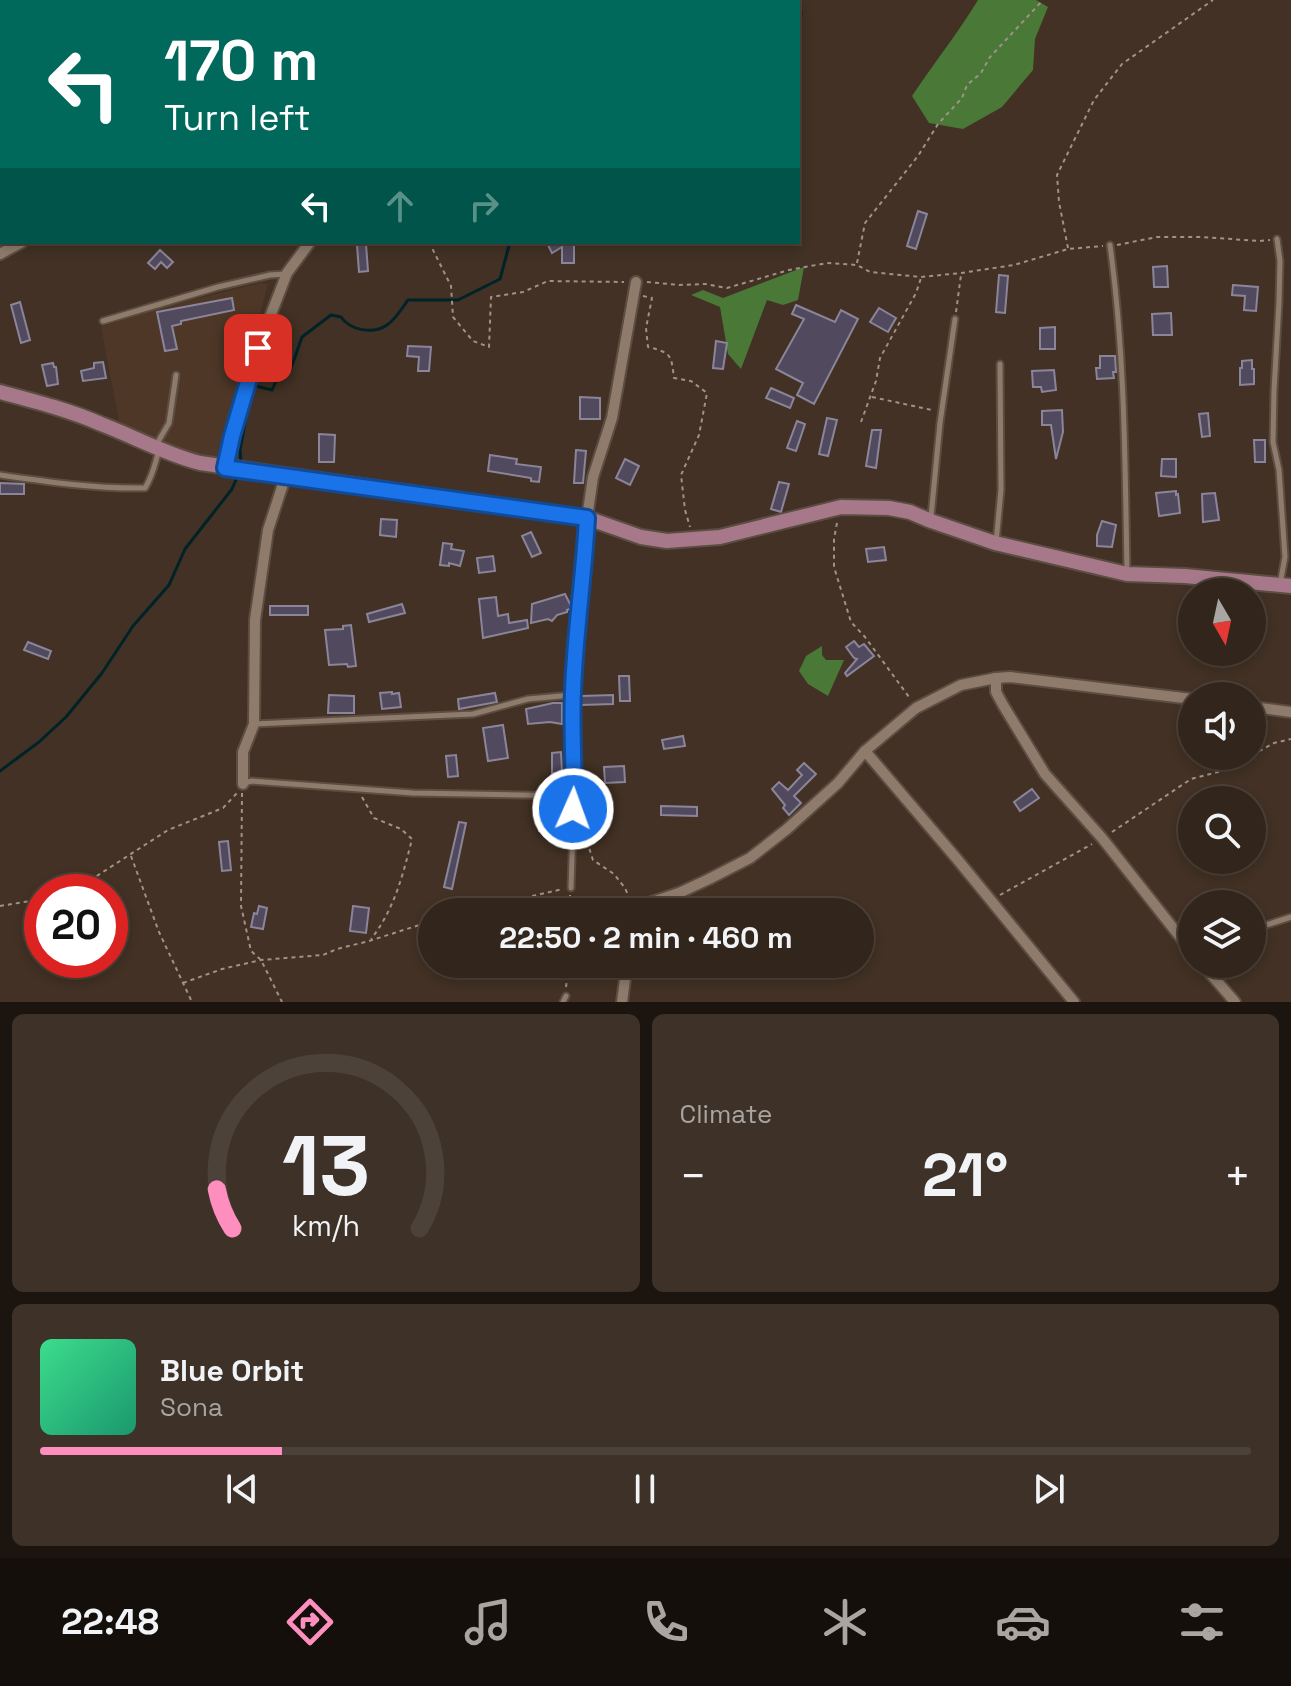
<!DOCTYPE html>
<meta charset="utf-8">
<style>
:root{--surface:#32251b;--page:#3d3128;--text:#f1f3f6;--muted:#a8a5a3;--line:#4d423a;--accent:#fd8ebe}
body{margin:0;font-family:"Space Grotesk",sans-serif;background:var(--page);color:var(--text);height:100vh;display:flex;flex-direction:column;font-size:30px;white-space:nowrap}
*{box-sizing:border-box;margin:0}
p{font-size:26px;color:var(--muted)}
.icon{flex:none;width:44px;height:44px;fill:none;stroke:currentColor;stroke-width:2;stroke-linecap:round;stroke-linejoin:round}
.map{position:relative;height:1002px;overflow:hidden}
.sheet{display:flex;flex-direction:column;gap:12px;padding:12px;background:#1c140f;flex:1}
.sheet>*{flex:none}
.banner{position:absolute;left:0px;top:0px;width:800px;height:244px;box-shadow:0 4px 12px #0003,0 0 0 2px var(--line);background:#00695c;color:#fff;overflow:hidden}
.needle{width:52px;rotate:171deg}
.controls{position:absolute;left:1178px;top:578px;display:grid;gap:16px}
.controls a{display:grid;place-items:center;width:88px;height:88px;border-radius:50%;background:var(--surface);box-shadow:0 4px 12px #0003,0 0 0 2px var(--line);font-size:40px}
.speed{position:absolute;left:24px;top:874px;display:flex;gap:16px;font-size:40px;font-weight:700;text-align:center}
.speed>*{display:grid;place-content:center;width:104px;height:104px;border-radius:50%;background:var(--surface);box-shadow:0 4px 12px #0003,0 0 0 2px var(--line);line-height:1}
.speed .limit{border:12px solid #d22;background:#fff;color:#111}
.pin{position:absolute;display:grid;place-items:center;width:68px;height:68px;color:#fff;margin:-34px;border-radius:16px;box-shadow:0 4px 12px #0006}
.me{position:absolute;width:88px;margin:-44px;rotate:2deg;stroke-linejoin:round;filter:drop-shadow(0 0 6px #0008)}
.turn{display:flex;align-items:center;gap:28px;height:168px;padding:0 32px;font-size:36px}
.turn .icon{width:104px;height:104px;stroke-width:2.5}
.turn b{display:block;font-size:56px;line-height:68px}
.lanes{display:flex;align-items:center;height:76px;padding:0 32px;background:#0003;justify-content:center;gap:40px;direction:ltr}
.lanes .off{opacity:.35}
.big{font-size:60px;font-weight:800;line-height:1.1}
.sheet .card{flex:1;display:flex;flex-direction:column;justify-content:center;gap:12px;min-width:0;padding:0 28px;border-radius:12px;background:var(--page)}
.sheet .dial{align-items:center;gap:0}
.dial svg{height:208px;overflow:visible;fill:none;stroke:var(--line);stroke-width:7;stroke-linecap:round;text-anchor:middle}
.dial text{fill:var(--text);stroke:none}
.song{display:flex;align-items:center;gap:24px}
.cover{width:96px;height:96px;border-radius:12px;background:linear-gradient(135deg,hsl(150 70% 55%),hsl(160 70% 35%))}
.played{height:8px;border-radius:4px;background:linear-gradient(90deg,var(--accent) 20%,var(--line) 20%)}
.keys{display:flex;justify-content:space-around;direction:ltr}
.heat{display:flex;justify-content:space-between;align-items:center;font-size:44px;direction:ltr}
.sheet .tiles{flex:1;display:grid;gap:12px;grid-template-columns:1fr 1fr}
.card:last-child{grid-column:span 2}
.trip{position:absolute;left:418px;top:898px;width:456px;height:80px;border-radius:40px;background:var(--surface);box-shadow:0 4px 12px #0003,0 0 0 2px var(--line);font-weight:800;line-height:80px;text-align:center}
.tabs{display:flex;height:128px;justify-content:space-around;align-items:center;background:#140f0b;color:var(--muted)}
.tabs .icon{width:56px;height:56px}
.tabs .on{color:var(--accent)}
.tabs b{font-size:36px;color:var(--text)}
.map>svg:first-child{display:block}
</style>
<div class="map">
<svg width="1291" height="1002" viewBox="0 0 1291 1002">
<rect width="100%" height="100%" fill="#423124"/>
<path fill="#4e3726" d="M260,283l8,1 -47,176 -38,-4 -63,-30 -19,-99 50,-17z"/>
<g fill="#497837">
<path d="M978,0h58l12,7 -13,32 -2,31 -31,37 -39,22 -34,-6 -17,-27c22,-33 46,-63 66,-96z"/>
<path d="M804,267l-6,33 -15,5 -16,-5 -26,69 -13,-15 -8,-47 -29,-12 12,-5 20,8z"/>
<path d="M822,646v9l4,5h18l-16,36 -20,-12 -9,-13 7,-15z"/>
</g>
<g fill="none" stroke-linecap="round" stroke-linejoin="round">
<g stroke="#002327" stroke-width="3">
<path d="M783,2l1,-2"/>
<path d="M798,11l3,1 -3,42"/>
<path d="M241,462l-1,-12 12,-65 20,5 10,-22 8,3 12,-34 29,-22 10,2c9,13 32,18 46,8 9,-6 15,-17 21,-25h50l42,-21 10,-37"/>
<path d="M0,771l39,-29 27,-25 36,-44 31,-47 36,-41 16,-36 47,-60 6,-14"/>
</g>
</g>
<g fill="#514a5e" stroke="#8b859a" stroke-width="2">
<path d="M918,211l9,3 -11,35 -9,-3z"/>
<path d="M553,242h21v21h-12v-16l-10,6 -4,-8z"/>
<path d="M366,244l2,27 -9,1 -2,-27z"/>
<path d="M160,250l13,12 -6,6 -6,-6 -6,7 -7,-6z"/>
<path d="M1167,266l1,21h-14l-1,-20z"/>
<path d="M999,275l9,1 -3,37 -9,-1z"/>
<path d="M1233,285l25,2 -2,24 -12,-1 1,-14 -13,-1z"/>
<path d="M232,298l2,12 -53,11v3l-9,2 5,23 -12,2 -8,-39z"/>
<path d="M20,302l10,38 -9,3 -10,-38z"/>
<path d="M796,305l39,17 6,-12 17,9 -44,85 -17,-9 6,-12 -27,-14 28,-50 -12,-5z"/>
<path d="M879,308l17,10 -8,14 -18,-10z"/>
<path d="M1171,313l1,22h-19l-1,-21z"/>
<path d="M1055,327v22h-15v-21z"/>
<path d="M716,341l11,2 -4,26 -10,-1z"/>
<path d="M408,346l23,1 -2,24h-11l1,-14 -12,-1z"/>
<path d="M1100,356h15l1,16h-3l1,6 -17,1 -1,-11h4z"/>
<path d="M1252,360v9h2v15l-14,1v-17h2v-7z"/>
<path d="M103,362l3,16 -23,3 -2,-10 13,-3v-5z"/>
<path d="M53,363l1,4h2l2,17 -11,2 -5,-21z"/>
<path d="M1054,370l2,20 -14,2 -1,-5h-8l-1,-16z"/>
<path d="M771,388l23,10 -4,10 -24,-10z"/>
<path d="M580,397l20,1v21h-20z"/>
<path d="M1062,410l1,22 -7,27 -5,-34h-9v-14z"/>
<path d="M1208,413l2,23 -8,1 -3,-23z"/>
<path d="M827,418l10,2 -9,36 -9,-2z"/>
<path d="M797,421l8,3 -9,27 -9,-3z"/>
<path d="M872,430h9l-5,38 -10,-2z"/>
<path d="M319,434l16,1 -1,27h-15z"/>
<path d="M1254,440h11v22h-10z"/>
<path d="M576,450l10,1 -3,32h-9z"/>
<path d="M490,455l27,4 -1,5 25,3 -2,15 -8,-1v-3l-43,-7z"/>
<path d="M625,459l14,7 -9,19 -14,-7z"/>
<path d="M1162,459h14v18l-15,-1z"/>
<path d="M779,482l10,2 -8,28 -10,-3z"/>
<path d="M0,483l24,1v10h-24z"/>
<path d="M1176,491v4l2,-1 2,19 -21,3 -3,-23z"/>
<path d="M1215,493l4,27 -16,2 -1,-28z"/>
<path d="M381,519l16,1 -1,17 -16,-2z"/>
<path d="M1102,521l14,4 -4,22 -15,-1v-11z"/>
<path d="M531,532l10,21 -9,4 -10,-21z"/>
<path d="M443,543l9,1 -1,5 13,2 -4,15 -11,-3v3l-9,-1z"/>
<path d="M884,547l2,13 -18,2 -2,-13z"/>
<path d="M493,556l2,15 -16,2 -2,-15z"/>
<path d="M565,594l7,14 -5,2v2l-10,3 -5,6 -4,-2 -17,4 1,-19z"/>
<path d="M496,597l2,19 10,-2 1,9 18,-3 1,8 -45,10 -4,-39z"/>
<path d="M402,604l3,9 -36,9 -2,-8z"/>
<rect x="270" y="606" width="38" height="9"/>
<path d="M351,625l5,41 -8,1 -1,-3 -18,1 -4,-35 18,-1v-3z"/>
<path d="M854,641l5,6 5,-3 10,12 -27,20 -2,-3 12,-14 -3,-1 -8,-11z"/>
<path d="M28,642l23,9 -3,8 -24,-9z"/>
<path d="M619,676h10l1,25h-10z"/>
<path d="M392,692v2l7,-1 2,14 -19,2 -2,-16z"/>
<path d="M495,693l2,9 -38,7 -1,-10z"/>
<path d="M329,695l25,1v17h-26z"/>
<path d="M613,695v9l-32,1v-9z"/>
<path d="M553,703h9v21l-12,-2 -22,2 -2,-15z"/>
<path d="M503,725l5,33 -20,3 -5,-33z"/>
<path d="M683,736l2,10 -21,3 -2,-9z"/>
<path d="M561,752l1,21h-10v-20z"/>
<path d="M456,755l2,21 -10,1 -2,-21z"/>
<path d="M804,763l12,11 -22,22 7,7 -12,12 -6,-7 2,-3 -13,-16 7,-7 9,8 14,-15 -5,-5z"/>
<path d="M624,766l1,16 -20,1 -1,-16z"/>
<path d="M1032,789l7,9 -19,13 -6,-9z"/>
<path d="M661,806l36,1v9l-36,-1z"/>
<path d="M540,815l17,1v16l-18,-1z"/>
<path d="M459,822l7,1 -14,66 -8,-2z"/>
<path d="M228,841l3,29 -9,1 -3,-29z"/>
<path d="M259,906l8,2 -4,21 -12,-2 3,-14 3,1z"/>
<path d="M353,906l16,2 -3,25 -16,-2z"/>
</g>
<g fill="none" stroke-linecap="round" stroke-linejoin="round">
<defs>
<g id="lane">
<path d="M1277,239l3,22 -1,41 -5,89 -1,51 6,28 6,87 -5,27"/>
<path d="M1110,245c15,109 15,217 17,327"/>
<path d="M103,321l115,-34 52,-12 16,-1"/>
<path d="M155,447l14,-24 7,-48"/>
<path d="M0,475c48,7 97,14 145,13 8,-12 10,-25 14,-38"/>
<path d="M931,517l9,-94 15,-104"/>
<path d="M996,543l5,-53 -1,-126"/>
<path d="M254,724l219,-10 55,-15 44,-4"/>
<path d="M244,783l8,-2 161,12 161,3 -3,92"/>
<path d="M1252,932l11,-6 28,-9"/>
<path d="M563,1002l3,-6"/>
</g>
<g id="street">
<path d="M247,2l4,-2"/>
<path d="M0,254l22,-12"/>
<path d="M225,468l7,-32 26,-88 29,-75 23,-31"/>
<path d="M996,678v14l7,13 42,69 57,64 90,114"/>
<path d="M1252,707l39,5"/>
<path d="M865,751l92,108 117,143"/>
<path d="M243,784v-32l11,-28 1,-104 13,-90 15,-46 -1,-8"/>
<path d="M574,796l-1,-101 2,-41 8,-72 4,-64 6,-41 19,-59 24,-136"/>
<path d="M634,912l12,-8 33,-11 30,-14 41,-21 37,-29 51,-46 27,-32 51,-43 45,-23 35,-7 14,-1 182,22"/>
<path d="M1202,964l33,38"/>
<path d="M622,1002l5,-38"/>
</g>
<path id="secondary" d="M0,392c34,9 69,18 101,32 34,13 64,30 99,39l387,55 54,19 26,4 53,-4 121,-30 48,1 21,4 21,9 64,22 132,31 58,2 106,10"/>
</defs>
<use href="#lane" stroke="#5b4d41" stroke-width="9"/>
<use href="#street" stroke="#5b4d41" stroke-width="14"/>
<use href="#secondary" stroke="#5b4d41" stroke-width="18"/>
<g stroke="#a09287" stroke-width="2" stroke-dasharray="4 4" stroke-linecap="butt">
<path d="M167,0l2,2"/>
<path d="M356,0l1,2"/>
<path d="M336,2l4,-2"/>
<path d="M429,242l22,44 2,31 20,24 16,6 2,-50 32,-5 25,-11 76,1"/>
<path d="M1117,245l40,-8h45l57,4 11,-1"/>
<path d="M1068,248l-9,-46 -2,-27 37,-75 28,-36 91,-64"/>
<path d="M857,263l8,-40 53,-67 20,-32 24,-26 5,-13 14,-12 9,-16 53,-57"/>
<path d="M647,282l32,3 26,-1 22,4 62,-18 38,-7 30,2 13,7 51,5 40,-4 53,-8 54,-16 35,-3"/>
<path d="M643,296l9,2 -6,30 2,19c24,6 23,8 26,31l17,3 16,12 -8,42 -18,40 4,35 5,17"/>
<path d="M956,312l5,-37"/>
<path d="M872,397l60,13"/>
<path d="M861,422l15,-41 4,-23 36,-65 5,-15"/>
<path d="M837,523l-3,16v28l17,55 14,15 44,60"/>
<path d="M1252,755l22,-12 17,-4"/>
<path d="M242,793l-1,113 10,45 10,9 21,42"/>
<path d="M362,797l12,21 27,11 11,10c-9,36 -18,71 -41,100"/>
<path d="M582,826l11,34 21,14 11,14 6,14"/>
<path d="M1112,832l79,-53 27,-7 32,-16"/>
<path d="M131,856l28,76 33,70"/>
<path d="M79,892l10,-11 79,-51 55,-22 15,-16"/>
<path d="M1000,895l92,-51"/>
<path d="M0,906l42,-7"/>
<path d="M462,912l101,-23"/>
<path d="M570,912v-17"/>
<path d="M183,983l39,-14 39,-9 62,-5 14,-6 32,-8 63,-20"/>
<path d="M566,987l3,-23"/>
</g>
<use href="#lane" stroke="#8f7b6c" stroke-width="5"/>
<use href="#street" stroke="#8f7b6c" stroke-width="10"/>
<use href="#secondary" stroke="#a7788a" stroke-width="14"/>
</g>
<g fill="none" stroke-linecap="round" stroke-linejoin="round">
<defs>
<path id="route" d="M258,348l-26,88 -7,32 362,50c-3,58 -12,115 -14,173 -2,39 2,79 0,118"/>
</defs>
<use href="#route" stroke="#114b97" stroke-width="20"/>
<use href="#route" stroke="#1a73e8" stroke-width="14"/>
</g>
</svg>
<div class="controls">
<a><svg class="needle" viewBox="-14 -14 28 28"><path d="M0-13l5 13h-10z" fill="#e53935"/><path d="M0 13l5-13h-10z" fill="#a8a5a3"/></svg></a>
<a><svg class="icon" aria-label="sound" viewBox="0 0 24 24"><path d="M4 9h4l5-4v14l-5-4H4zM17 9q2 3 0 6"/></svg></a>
<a><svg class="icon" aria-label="search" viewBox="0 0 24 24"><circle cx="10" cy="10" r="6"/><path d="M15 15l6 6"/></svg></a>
<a><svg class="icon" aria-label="layers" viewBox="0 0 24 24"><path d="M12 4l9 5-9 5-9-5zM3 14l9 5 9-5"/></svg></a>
</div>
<div class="speed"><div class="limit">20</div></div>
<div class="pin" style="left:258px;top:348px;background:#d93025"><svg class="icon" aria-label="arrive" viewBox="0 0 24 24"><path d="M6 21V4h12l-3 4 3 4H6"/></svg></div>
<svg class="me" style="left:573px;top:809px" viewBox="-20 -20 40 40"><circle r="17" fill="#1a73e8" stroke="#fff" stroke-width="3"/><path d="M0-11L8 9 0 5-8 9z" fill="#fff"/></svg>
<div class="trip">22:50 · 2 min · 460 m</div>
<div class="banner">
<div class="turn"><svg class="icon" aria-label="left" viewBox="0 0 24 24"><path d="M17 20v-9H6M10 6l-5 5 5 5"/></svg><div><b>170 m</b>Turn left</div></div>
<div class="lanes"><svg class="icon" aria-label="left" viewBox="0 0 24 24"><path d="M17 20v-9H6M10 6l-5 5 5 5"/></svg><svg class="icon off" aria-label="ahead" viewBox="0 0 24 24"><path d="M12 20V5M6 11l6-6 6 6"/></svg><svg class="icon off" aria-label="right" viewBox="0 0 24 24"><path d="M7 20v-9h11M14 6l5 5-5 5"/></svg></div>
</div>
</div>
<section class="sheet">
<div class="tiles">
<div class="card dial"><svg viewBox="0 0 100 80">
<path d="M14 69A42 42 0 1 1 86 69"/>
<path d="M14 69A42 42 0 0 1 8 54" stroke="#fd8ebe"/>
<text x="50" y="56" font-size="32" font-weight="700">13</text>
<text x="50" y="72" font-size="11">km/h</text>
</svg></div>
<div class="card"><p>Climate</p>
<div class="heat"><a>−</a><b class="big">21°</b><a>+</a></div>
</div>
<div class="card">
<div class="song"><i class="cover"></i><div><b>Blue Orbit</b><p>Sona</p></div></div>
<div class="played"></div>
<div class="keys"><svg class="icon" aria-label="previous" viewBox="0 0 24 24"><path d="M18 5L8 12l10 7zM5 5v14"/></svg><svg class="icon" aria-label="pause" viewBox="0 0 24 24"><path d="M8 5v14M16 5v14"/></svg><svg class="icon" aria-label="next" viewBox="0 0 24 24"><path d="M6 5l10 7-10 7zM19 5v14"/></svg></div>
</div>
</div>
</section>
<nav class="tabs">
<b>22:48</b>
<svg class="icon on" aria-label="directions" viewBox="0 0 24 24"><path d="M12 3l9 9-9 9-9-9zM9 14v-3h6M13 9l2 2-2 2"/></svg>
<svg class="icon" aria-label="music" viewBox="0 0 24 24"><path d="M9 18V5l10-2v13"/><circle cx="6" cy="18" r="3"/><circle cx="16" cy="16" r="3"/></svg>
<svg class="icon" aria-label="phone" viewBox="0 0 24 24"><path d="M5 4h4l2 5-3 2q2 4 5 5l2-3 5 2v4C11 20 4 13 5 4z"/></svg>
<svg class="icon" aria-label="climate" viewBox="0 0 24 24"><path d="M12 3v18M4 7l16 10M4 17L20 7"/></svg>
<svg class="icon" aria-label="car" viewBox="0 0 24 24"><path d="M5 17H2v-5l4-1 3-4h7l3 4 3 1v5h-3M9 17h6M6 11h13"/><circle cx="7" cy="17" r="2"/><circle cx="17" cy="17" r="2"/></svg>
<svg class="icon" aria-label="filters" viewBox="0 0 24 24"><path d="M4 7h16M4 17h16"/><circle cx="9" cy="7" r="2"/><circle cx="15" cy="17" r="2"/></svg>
</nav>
